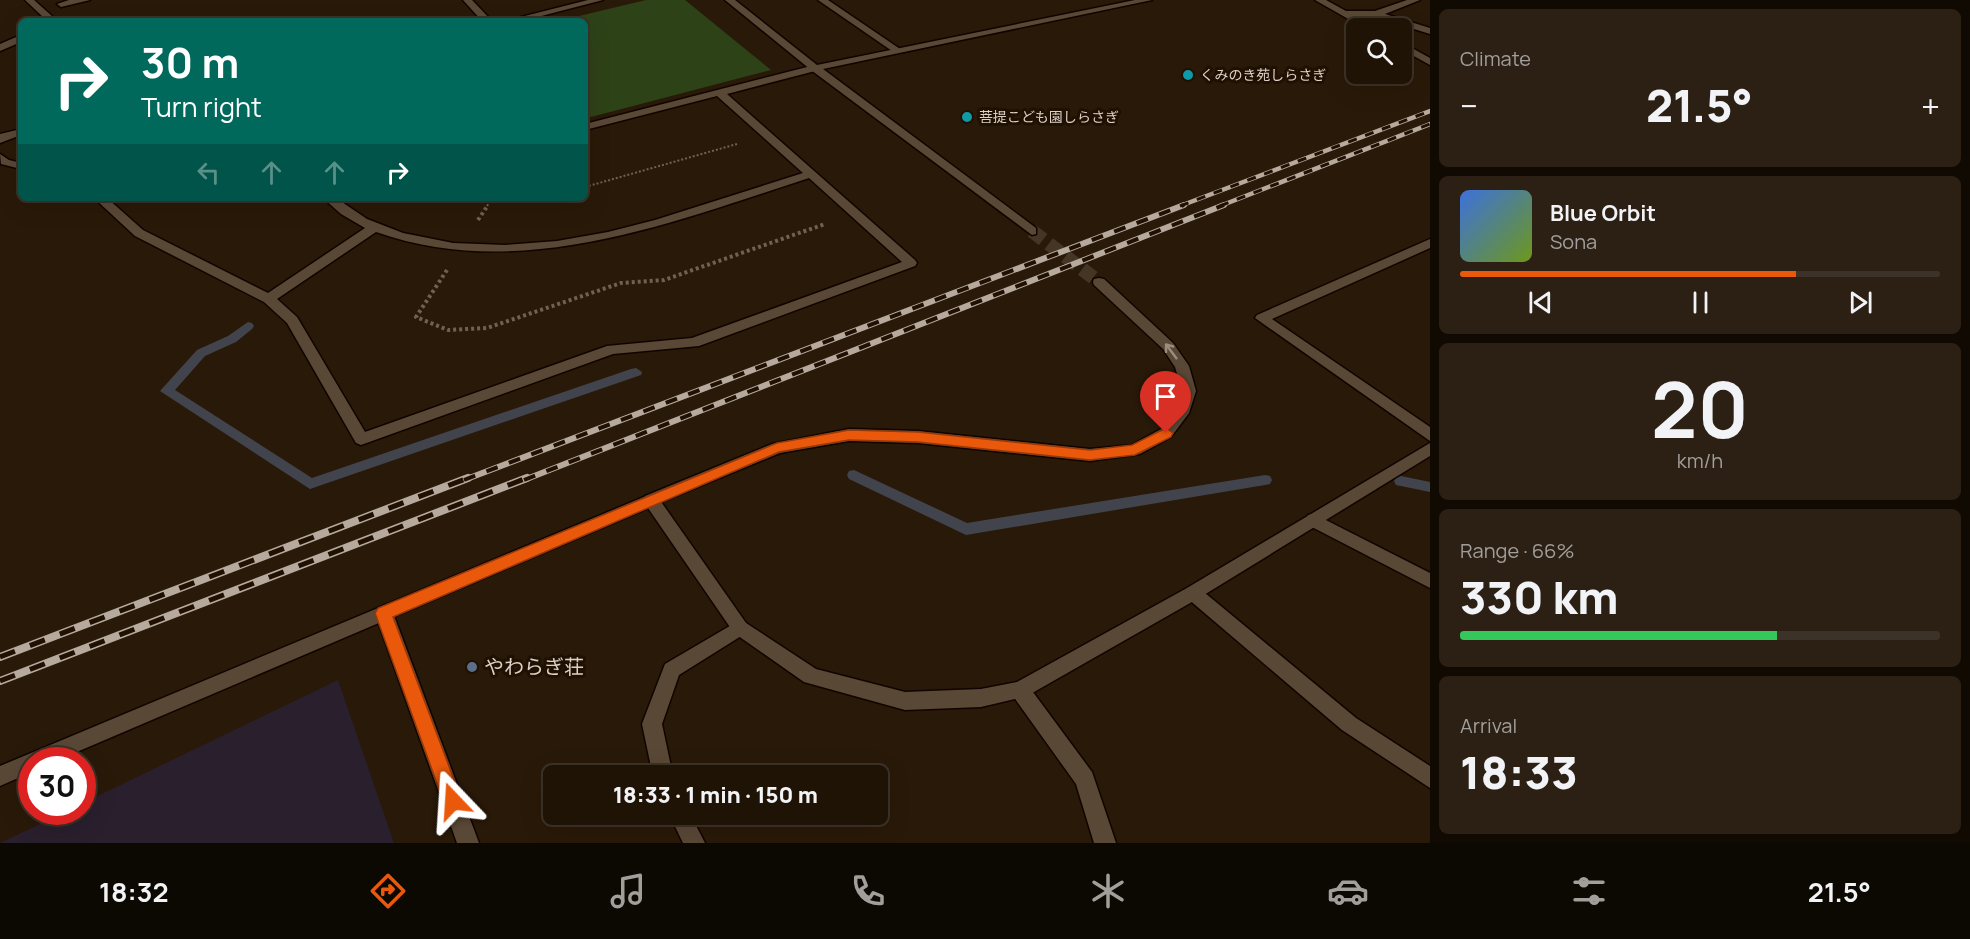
<!DOCTYPE html>
<meta charset="utf-8">
<style>
:root{--surface:#1f1306;--page:#2c2014;--text:#f1f3f6;--muted:#a19e9b;--line:#3c3228;--accent:#ea580c}
body{margin:0;font-family:Manrope,"Noto Sans JP",sans-serif;background:var(--page);color:var(--text);height:100vh;display:flex;flex-direction:column;font-size:22px;white-space:nowrap}
*{box-sizing:border-box;margin:0}
p{font-size:20px;color:var(--muted)}
.icon{flex:none;width:33px;height:33px;fill:none;stroke:currentColor;stroke-width:2;stroke-linecap:round;stroke-linejoin:round}
.map{position:relative;flex:1;overflow:hidden}
.side{display:flex;flex-direction:column;gap:9px;padding:9px;background:#110a03;width:540px}
.side>*{flex:none}
.banner{position:absolute;left:18px;top:18px;width:570px;height:183px;border-radius:9px;box-shadow:0 6px 24px #0002,0 0 0 2px var(--line);background:#00695c;color:#fff;overflow:hidden}
.controls{position:absolute;left:1346px;top:18px;display:grid;gap:12px}
.controls a{display:grid;place-items:center;width:66px;height:66px;border-radius:9px;background:var(--surface);box-shadow:0 6px 24px #0002,0 0 0 2px var(--line);font-size:30px}
.speed{position:absolute;left:18px;top:747px;display:flex;gap:12px;font-size:30px;font-weight:700;text-align:center}
.speed>*{display:grid;place-content:center;width:78px;height:78px;border-radius:50%;background:var(--surface);box-shadow:0 6px 24px #0002,0 0 0 2px var(--line);line-height:1}
.speed .limit{border:9px solid #d22;background:#fff;color:#111}
.pin{position:absolute;display:grid;place-items:center;width:51px;height:51px;color:#fff;margin:-62px -26px;border-radius:50% 50% 50% 0;rotate:-45deg;box-shadow:0 0 6px #0007}
.pin .icon{rotate:45deg}
.me{position:absolute;width:66px;margin:-33px;rotate:340deg;stroke-linejoin:round;filter:drop-shadow(0 0 4px #0008)}
.turn{display:flex;align-items:center;gap:21px;height:126px;padding:0 24px;font-size:27px}
.turn .icon{width:78px;height:78px;stroke-width:2.5}
.turn b{display:block;font-size:42px;line-height:51px}
.lanes{display:flex;align-items:center;height:57px;padding:0 24px;background:#0003;justify-content:center;gap:30px;direction:ltr}
.lanes .off{opacity:.35}
.big{font-size:45px;font-weight:800;line-height:1.1}
.side .card{flex:1;display:flex;flex-direction:column;justify-content:center;gap:9px;min-width:0;padding:0 21px;border-radius:9px;background:var(--page)}
.side .dial{align-items:center;gap:0}
.dial b{font-size:78px;line-height:1}
.song{display:flex;align-items:center;gap:18px}
.cover{width:72px;height:72px;border-radius:9px;background:linear-gradient(135deg,hsl(220 70% 55%),hsl(80 70% 35%))}
.played{height:6px;border-radius:3px;background:linear-gradient(90deg,var(--accent) 70%,var(--line) 70%)}
.keys{display:flex;justify-content:space-around;direction:ltr}
.heat{display:flex;justify-content:space-between;align-items:center;font-size:33px;direction:ltr}
.charge{height:9px;border-radius:4px;background:linear-gradient(90deg,#34c759 66%,var(--line) 0)}
.trip{position:absolute;left:543px;top:765px;width:345px;height:60px;border-radius:9px;background:var(--surface);box-shadow:0 6px 24px #0002,0 0 0 2px var(--line);font-weight:800;line-height:60px;text-align:center}
.dock{display:flex;height:96px;justify-content:space-around;align-items:center;background:#0c0802;color:var(--muted)}
.dock .icon{width:42px;height:42px}
.dock .selected{color:var(--accent)}
.dock b{font-size:27px;color:var(--text)}
main{display:flex;flex:1;min-height:0}
.map>svg:first-child{display:block}
</style>
<main>
<div class="map">
<svg width="1430" height="843" viewBox="0 0 1430 843">
<rect width="100%" height="100%" fill="#291908"/>
<path fill="#2a1f2d" d="M338,680l56,163h-394l65,-31h17l1,-9z"/>
<path fill="#2e4218" d="M646,0h39l86,70 -180,47 -6,-7v-89h-27z"/>
<g fill="none" stroke-linecap="round" stroke-linejoin="round">
<g fill="#42444d" fill-rule="evenodd">
<path d="M248,322l4,1 2,3 -2,3 -16,13 -31,14 -30,34 137,88 319,-109 5,-1 6,4 -1,3 -331,114 -150,-98 37,-41 31,-14z"/>
<path d="M854,470l113,53 298,-48 5,1 2,4 -2,4 -5,1 -299,50 -117,-56 -2,-4 2,-4z"/>
<path d="M1401,476l29,6v10l-34,-7 -2,-4 2,-4z"/>
</g>
<path stroke="#443525" stroke-width="14" stroke-dasharray="14 7" stroke-linecap="butt" d="M1032,231l67,51"/>
<defs>
<g id="service">
<path d="M25,0h9l19,17 -3,4h-10l3,-4z"/>
<path d="M21,35v7l-21,9v-7z"/>
</g>
<g id="minor">
<path d="M69,0h21l-29,7 -4,-3z"/>
<path d="M463,0h9l20,21h-10z"/>
<path d="M588,0h15l-81,21h-17z"/>
<path d="M818,0h10l75,51 -8,2z"/>
<path d="M1315,0h11l20,11h29l32,-11h13l-35,14 45,14v6l-55,-17h-19l19,11h-11z"/>
<path d="M1401,42l29,16v7l-29,-16z"/>
<path d="M815,65l4,1v4l-92,24 188,166 2,3 -2,3 -216,80 -86,8 -252,91 -5,-2 -69,-120 -23,-21 -129,-66 -41,-38h13l36,32 125,63 97,-65 -24,-14 -18,-16h13l31,21 36,14 50,10 52,2 52,-4 51,-9 47,-12 148,-47 -86,-77 -132,34v-6zM809,178l93,84 -210,76 -85,8 -242,86 -68,-115 -20,-18 99,-67c145,51 294,-9 433,-54z"/>
<path d="M21,129v6l-21,8v-9z"/>
<path d="M0,154l9,6 12,3v6l-20,-5z"/>
<path d="M1430,239v9l-158,71 158,108v14l-175,-123 2,-3z"/>
<path d="M1099,278l5,1 69,64 16,23 7,25 -7,22 -18,24 -31,17 -50,7 -172,-18 -69,-2 -69,12 -129,53 -6,-2 -2,-4 2,-4 127,-52 77,-15 69,2 172,18 42,-4 29,-16 14,-18 7,-20 -7,-24 -12,-18 -69,-64 -1,-3 1,-3z"/>
<path d="M1314,514l116,59v15l-122,-63 -2,-5 2,-5z"/>
<path d="M1193,586l6,2 157,130 74,48v22l-88,-58 -155,-132 -3,-5 3,-5z"/>
<path d="M384,605l6,3 3,5 86,230h-22l-82,-230 3,-5z"/>
<path d="M740,620l6,3 3,5 -3,5 -67,42 -17,49 11,52h-20l-11,-52 23,-60z"/>
<path d="M1020,681l7,3 65,88 24,71h-22l-18,-59 -63,-88 -2,-6 2,-6z"/>
<path d="M669,814h21l15,29h-22z"/>
</g>
<g id="tertiary">
<path d="M725,0h10l82,65 318,-65h17l-329,69 213,159v6l-4,1 -221,-165z"/>
<path d="M1430,443v13l-231,142 -172,98 -46,11 -76,3 -101,-28 -70,-49 -86,-125 -590,252h-26v12l-32,14v-20l651,-272 6,2 89,127 70,46 89,23 76,-3 36,-7 170,-94z"/>
</g>
</defs>
<use href="#service" stroke="#110400" stroke-width="3"/>
<use href="#minor" stroke="#110400" stroke-width="3"/>
<use href="#tertiary" stroke="#110400" stroke-width="3"/>
<g stroke="#706253" stroke-width="2" stroke-dasharray="2 2" stroke-linecap="butt">
<path d="M585,187l152,-43"/>
<path d="M487,206l5,-8"/>
</g>
<g stroke="#706253" stroke-width="4" stroke-dasharray="3 3" stroke-linecap="butt">
<path d="M478,220l10,-15"/>
<path d="M447,270l-31,47 32,13 39,-2 134,-45 43,-3 161,-56"/>
</g>
<use href="#service" fill="#5a4836" fill-rule="evenodd"/>
<use href="#minor" fill="#5a4836" fill-rule="evenodd"/>
<use href="#tertiary" fill="#5a4836" fill-rule="evenodd"/>
<defs>
<g id="rail-far2">
<path d="M1180,206l250,-95"/>
<path d="M1220,206l210,-82"/>
</g>
<g id="rail-far1">
<path d="M464,480l720,-275"/>
<path d="M524,480l700,-275"/>
</g>
<g id="rail">
<path d="M0,657l468,-179"/>
<path d="M0,681l527,-203"/>
</g>
</defs>
<use href="#rail-far2" stroke="#b6aa9e" stroke-width="4.5"/>
<use href="#rail-far1" stroke="#b6aa9e" stroke-width="6"/>
<use href="#rail" stroke="#b6aa9e" stroke-width="8"/>
<use href="#rail-far2" stroke="#1f1002" stroke-width="3" stroke-dasharray="9" stroke-linecap="butt"/>
<use href="#rail-far1" stroke="#1f1002" stroke-width="4" stroke-dasharray="12" stroke-linecap="butt"/>
<use href="#rail" stroke="#1f1002" stroke-width="5" stroke-dasharray="16" stroke-linecap="butt"/>
</g>
<defs><path id="oneway-shaft" d="M-6 0H5M1.5-3L5.5 0L1.5 3" fill="none" stroke-width="1.6" stroke-linecap="round" stroke-linejoin="round" transform="scale(1.5)"/></defs>
<use stroke="#9b8c7e" href="#oneway-shaft" transform="translate(1171 351) rotate(-127)"/>
<path fill="#ea580c" stroke="#983908" stroke-width="1.5" d="M1166,428l7,5 -2,4 -36,18 -45,5 -172,-18 -69,-2 -70,12 -386,165 69,184 -3,7 -6,3 -7,-3 -71,-195 3,-5 399,-165 72,-13 69,2 172,18 42,-5z"/>
<g fill="#0f9aa8" stroke="#1f1002" stroke-width="2">
<circle cx="1188" cy="75" r="6"/>
<circle cx="967" cy="117" r="6"/>
</g>
<circle fill="#5c6f8a" stroke="#1f1002" stroke-width="2" cx="472" cy="667" r="6"/>
<g text-anchor="middle" stroke-width="6" stroke-linejoin="round" paint-order="stroke">
<g font-size="14" fill="#dcd1c7" stroke="#1f1002" text-anchor="start">
<text x="1200" y="80">くみのき苑しらさぎ</text>
<text x="979" y="122">菩提こども園しらさぎ</text>
</g>
<g font-size="20" fill="#dcd1c7" stroke="#1f1002" text-anchor="start">
<text x="484" y="674">やわらぎ荘</text>
</g>
</g>
</svg>
<div class="controls">
<a><svg class="icon" aria-label="search" viewBox="0 0 24 24"><circle cx="10" cy="10" r="6"/><path d="M15 15l6 6"/></svg></a>
</div>
<div class="speed"><div class="limit">30</div></div>
<div class="pin" style="left:1166px;top:433px;background:#d93025"><svg class="icon" aria-label="arrive" viewBox="0 0 24 24"><path d="M6 21V4h12l-3 4 3 4H6"/></svg></div>
<svg class="me" style="left:453px;top:801px" viewBox="-20 -20 40 40"><path d="M0-17L14 15 0 8-14 15z" fill="#ea580c" stroke="#fff" stroke-width="4"/></svg>
<div class="trip">18:33 · 1 min · 150 m</div>
<div class="banner">
<div class="turn"><svg class="icon" aria-label="right" viewBox="0 0 24 24"><path d="M7 20v-9h11M14 6l5 5-5 5"/></svg><div><b>30 m</b>Turn right</div></div>
<div class="lanes"><svg class="icon off" aria-label="left" viewBox="0 0 24 24"><path d="M17 20v-9H6M10 6l-5 5 5 5"/></svg><svg class="icon off" aria-label="ahead" viewBox="0 0 24 24"><path d="M12 20V5M6 11l6-6 6 6"/></svg><svg class="icon off" aria-label="ahead" viewBox="0 0 24 24"><path d="M12 20V5M6 11l6-6 6 6"/></svg><svg class="icon" aria-label="right" viewBox="0 0 24 24"><path d="M7 20v-9h11M14 6l5 5-5 5"/></svg></div>
</div>
</div>
<section class="side">
<div class="card"><p>Climate</p>
<div class="heat"><a>−</a><b class="big">21.5°</b><a>+</a></div>
</div>
<div class="card">
<div class="song"><i class="cover"></i><div><b>Blue Orbit</b><p>Sona</p></div></div>
<div class="played"></div>
<div class="keys"><svg class="icon" aria-label="previous" viewBox="0 0 24 24"><path d="M18 5L8 12l10 7zM5 5v14"/></svg><svg class="icon" aria-label="pause" viewBox="0 0 24 24"><path d="M8 5v14M16 5v14"/></svg><svg class="icon" aria-label="next" viewBox="0 0 24 24"><path d="M6 5l10 7-10 7zM19 5v14"/></svg></div>
</div>
<div class="card dial"><b>20</b><p>km/h</p></div>
<div class="card"><p>Range · 66%</p><b class="big">330 km</b><div class="charge"></div></div>
<div class="card"><p>Arrival</p><b class="big">18:33</b></div>
</section>
</main>
<nav class="dock">
<b>18:32</b>
<svg class="icon selected" aria-label="directions" viewBox="0 0 24 24"><path d="M12 3l9 9-9 9-9-9zM9 14v-3h6M13 9l2 2-2 2"/></svg>
<svg class="icon" aria-label="music" viewBox="0 0 24 24"><path d="M9 18V5l10-2v13"/><circle cx="6" cy="18" r="3"/><circle cx="16" cy="16" r="3"/></svg>
<svg class="icon" aria-label="phone" viewBox="0 0 24 24"><path d="M5 4h4l2 5-3 2q2 4 5 5l2-3 5 2v4C11 20 4 13 5 4z"/></svg>
<svg class="icon" aria-label="climate" viewBox="0 0 24 24"><path d="M12 3v18M4 7l16 10M4 17L20 7"/></svg>
<svg class="icon" aria-label="car" viewBox="0 0 24 24"><path d="M5 17H2v-5l4-1 3-4h7l3 4 3 1v5h-3M9 17h6M6 11h13"/><circle cx="7" cy="17" r="2"/><circle cx="17" cy="17" r="2"/></svg>
<svg class="icon" aria-label="filters" viewBox="0 0 24 24"><path d="M4 7h16M4 17h16"/><circle cx="9" cy="7" r="2"/><circle cx="15" cy="17" r="2"/></svg>
<b>21.5°</b>
</nav>
